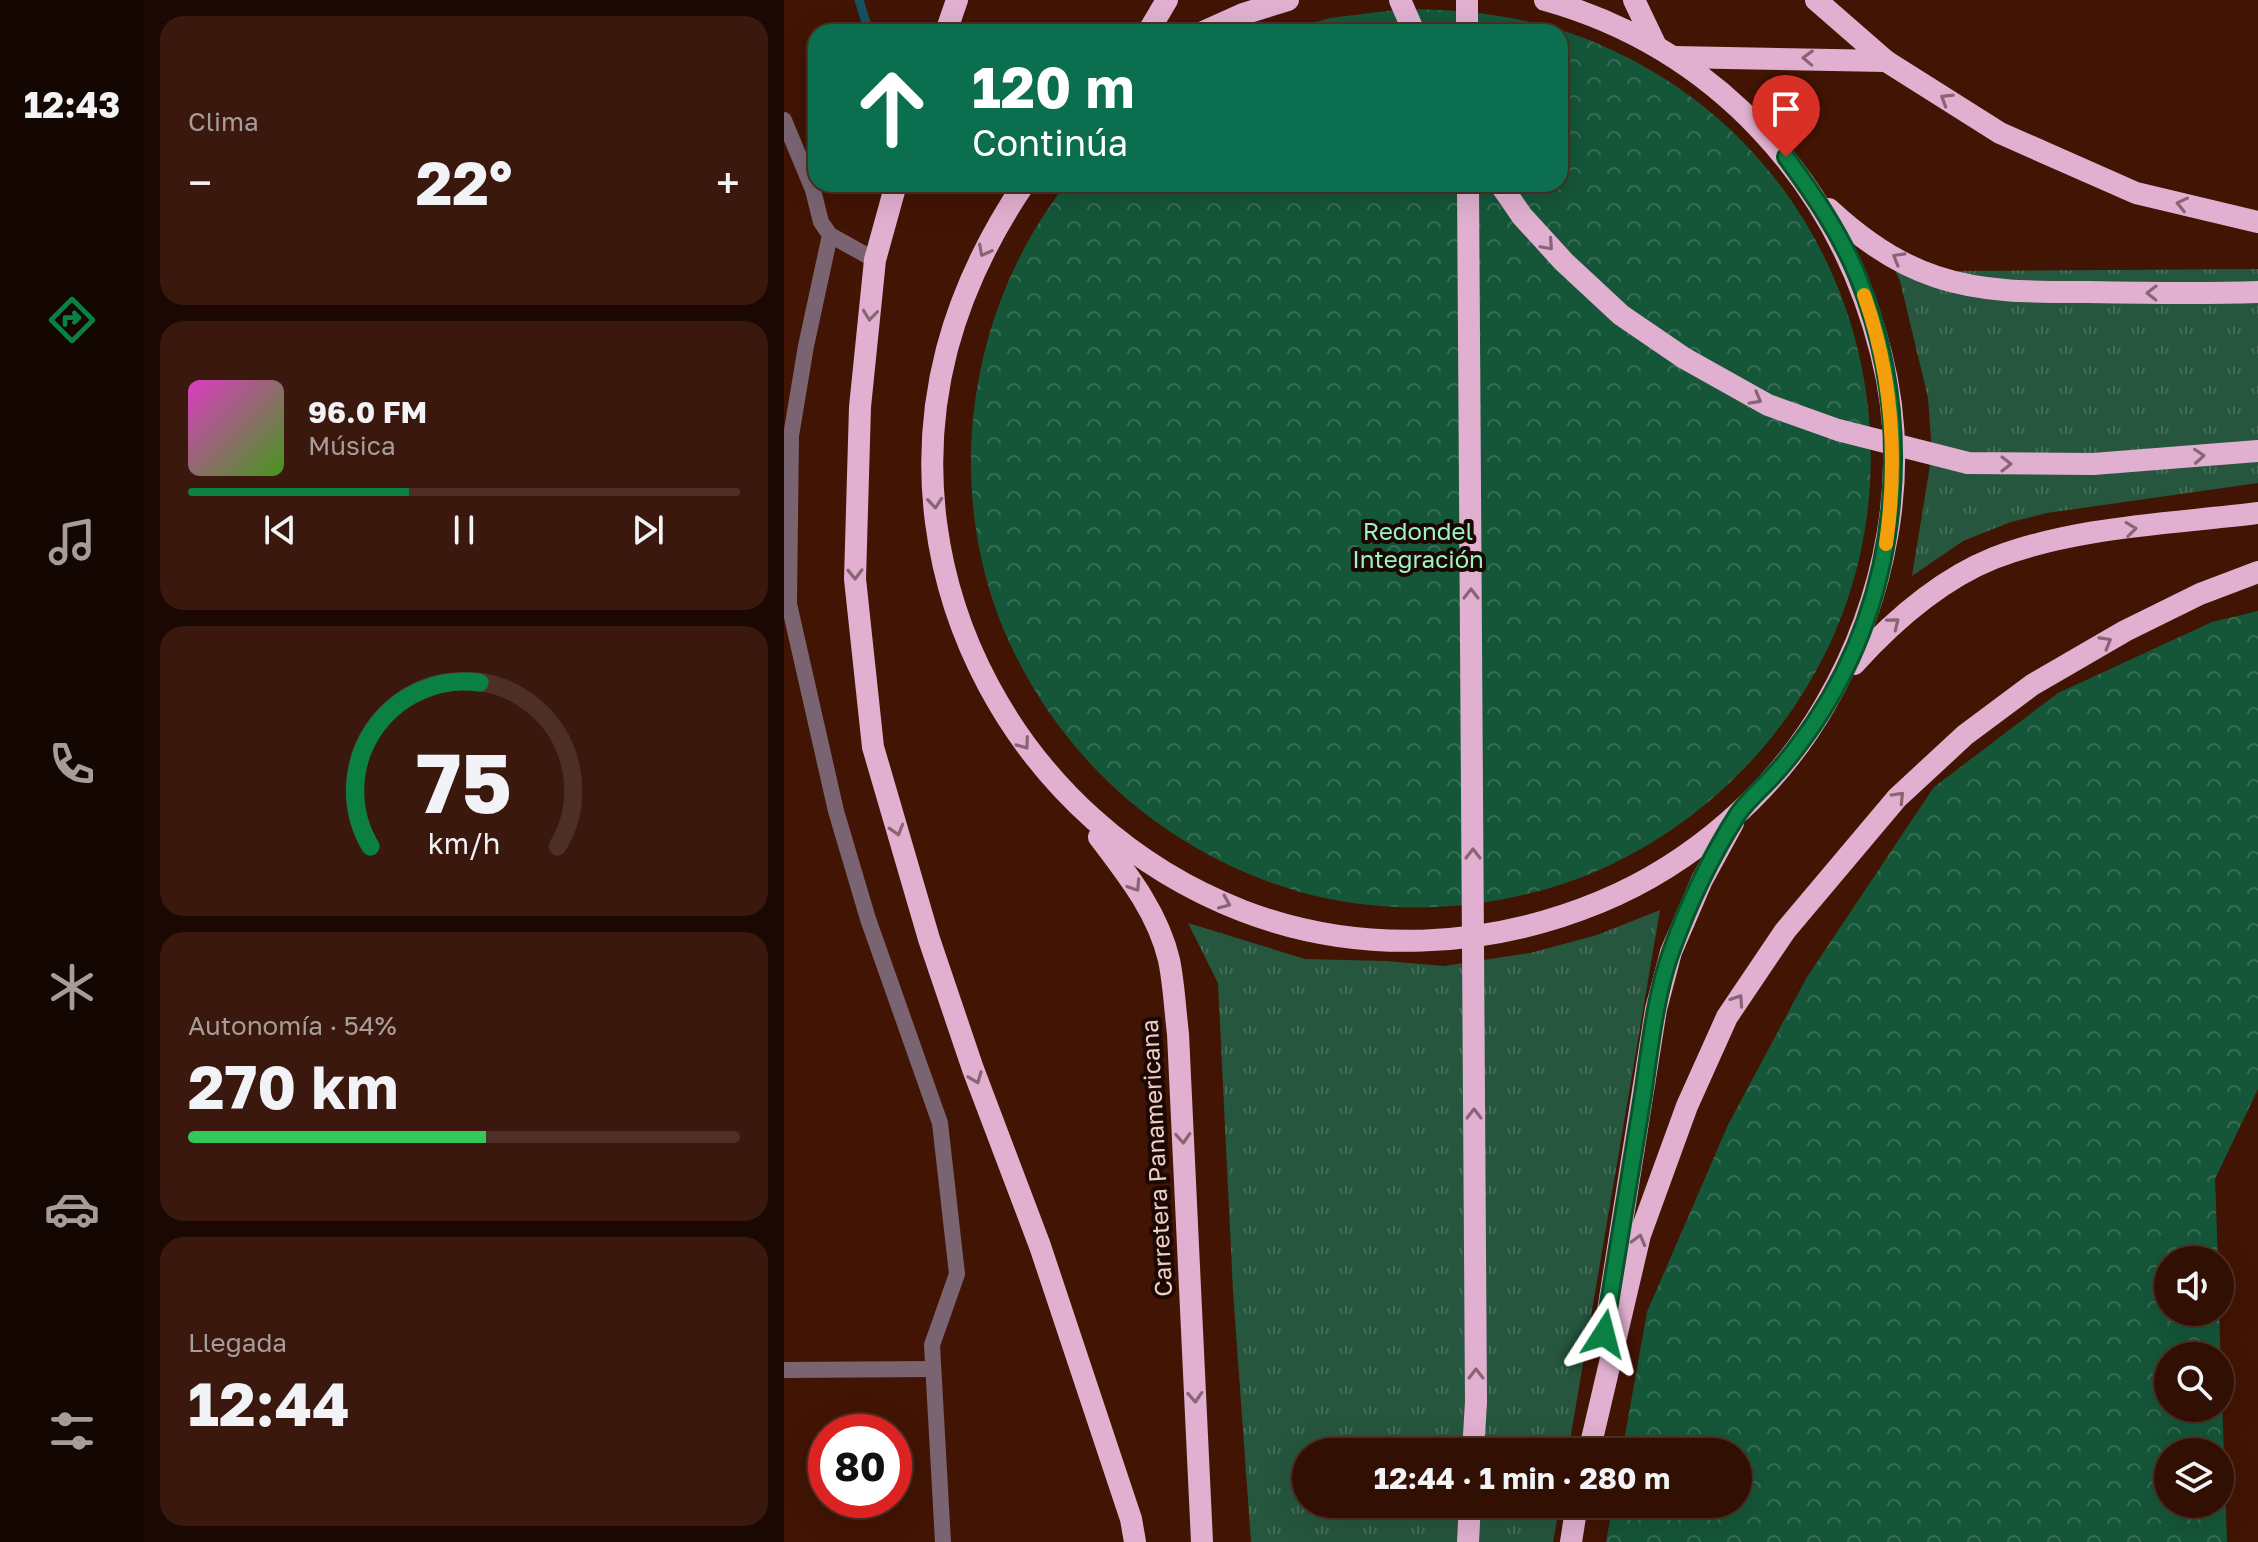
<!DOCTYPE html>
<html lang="es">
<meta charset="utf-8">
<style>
:root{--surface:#320f03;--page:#3a180d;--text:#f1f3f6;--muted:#a89c9a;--line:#4d2f25;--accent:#0b8043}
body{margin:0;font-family:"Golos Text",sans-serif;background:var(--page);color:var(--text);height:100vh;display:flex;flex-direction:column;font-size:30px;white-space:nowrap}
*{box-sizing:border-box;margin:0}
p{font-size:26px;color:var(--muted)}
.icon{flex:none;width:44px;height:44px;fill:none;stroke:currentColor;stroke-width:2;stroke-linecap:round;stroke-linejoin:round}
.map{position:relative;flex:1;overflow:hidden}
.side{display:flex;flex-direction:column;gap:16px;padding:16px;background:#1c0802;width:640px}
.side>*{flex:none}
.hud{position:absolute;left:24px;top:24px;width:760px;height:168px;border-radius:24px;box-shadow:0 8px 32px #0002,0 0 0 2px var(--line);background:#0b6e4f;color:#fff;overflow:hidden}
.buttons{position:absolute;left:1370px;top:1246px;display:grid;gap:16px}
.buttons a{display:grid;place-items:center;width:80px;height:80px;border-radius:50%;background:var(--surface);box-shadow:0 8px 32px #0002,0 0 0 2px var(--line);font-size:40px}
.speed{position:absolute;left:24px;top:1414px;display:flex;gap:16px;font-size:40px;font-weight:700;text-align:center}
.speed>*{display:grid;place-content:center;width:104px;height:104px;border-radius:50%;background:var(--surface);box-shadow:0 8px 32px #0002,0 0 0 2px var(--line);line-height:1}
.speed .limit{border:12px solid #d22;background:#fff;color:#111}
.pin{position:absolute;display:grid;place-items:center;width:68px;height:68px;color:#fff;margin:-82px -34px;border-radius:50% 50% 50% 0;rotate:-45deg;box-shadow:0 0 8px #0007}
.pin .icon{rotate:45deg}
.me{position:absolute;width:88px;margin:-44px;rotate:9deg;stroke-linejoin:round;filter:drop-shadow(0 0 6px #0008)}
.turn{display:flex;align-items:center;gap:28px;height:168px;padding:0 32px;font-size:36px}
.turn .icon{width:104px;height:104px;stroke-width:2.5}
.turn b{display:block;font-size:56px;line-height:68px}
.big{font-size:60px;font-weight:700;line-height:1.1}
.side .tile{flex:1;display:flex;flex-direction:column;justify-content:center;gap:12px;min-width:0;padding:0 28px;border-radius:24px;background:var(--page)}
.side .dial{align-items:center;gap:0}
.dial svg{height:208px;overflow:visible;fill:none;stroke:var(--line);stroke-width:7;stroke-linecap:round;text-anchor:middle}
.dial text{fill:var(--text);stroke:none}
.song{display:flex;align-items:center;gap:24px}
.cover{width:96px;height:96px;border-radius:12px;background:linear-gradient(135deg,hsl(310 70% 55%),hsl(100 70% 35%))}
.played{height:8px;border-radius:4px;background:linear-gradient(90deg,var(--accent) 40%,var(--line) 40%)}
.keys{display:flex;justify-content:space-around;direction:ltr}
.heat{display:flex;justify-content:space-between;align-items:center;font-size:44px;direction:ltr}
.charge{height:12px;border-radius:6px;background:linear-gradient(90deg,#34c759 54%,var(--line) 0)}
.trip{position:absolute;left:508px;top:1438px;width:460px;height:80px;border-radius:40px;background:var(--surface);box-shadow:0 8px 32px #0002,0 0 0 2px var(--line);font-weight:700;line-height:80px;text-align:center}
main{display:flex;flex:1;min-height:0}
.tabs{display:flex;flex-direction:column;width:144px;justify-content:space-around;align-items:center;background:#140601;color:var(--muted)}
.tabs .icon{width:56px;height:56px}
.tabs .current{color:var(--accent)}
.tabs b{font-size:36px;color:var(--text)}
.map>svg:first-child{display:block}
</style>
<main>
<nav class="tabs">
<b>12:43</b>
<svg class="icon current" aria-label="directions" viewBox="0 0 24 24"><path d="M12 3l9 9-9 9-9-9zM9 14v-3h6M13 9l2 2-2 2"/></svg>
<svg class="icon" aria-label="music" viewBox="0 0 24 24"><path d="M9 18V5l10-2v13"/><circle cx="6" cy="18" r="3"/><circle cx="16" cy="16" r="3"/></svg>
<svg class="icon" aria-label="phone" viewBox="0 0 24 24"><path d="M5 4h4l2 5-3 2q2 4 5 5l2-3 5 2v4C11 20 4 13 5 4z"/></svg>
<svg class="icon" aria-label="climate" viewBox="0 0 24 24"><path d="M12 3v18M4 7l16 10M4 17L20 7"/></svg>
<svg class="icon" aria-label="car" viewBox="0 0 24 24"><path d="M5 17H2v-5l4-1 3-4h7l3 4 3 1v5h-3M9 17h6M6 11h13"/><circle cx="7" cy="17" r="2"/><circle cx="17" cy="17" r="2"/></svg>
<svg class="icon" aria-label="filters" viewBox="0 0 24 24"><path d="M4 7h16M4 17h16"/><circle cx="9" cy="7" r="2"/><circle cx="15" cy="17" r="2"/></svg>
</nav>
<section class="side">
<div class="tile"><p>Clima</p>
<div class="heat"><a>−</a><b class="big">22°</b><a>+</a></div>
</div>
<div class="tile">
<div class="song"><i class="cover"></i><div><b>96.0 FM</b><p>Música</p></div></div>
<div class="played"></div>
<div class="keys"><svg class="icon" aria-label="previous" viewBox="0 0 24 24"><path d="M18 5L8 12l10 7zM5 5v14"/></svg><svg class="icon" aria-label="pause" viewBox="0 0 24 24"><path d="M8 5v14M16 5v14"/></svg><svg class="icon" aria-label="next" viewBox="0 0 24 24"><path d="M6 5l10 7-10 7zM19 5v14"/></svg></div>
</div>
<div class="tile dial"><svg viewBox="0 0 100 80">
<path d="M14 69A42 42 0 1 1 86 69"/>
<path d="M14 69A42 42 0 0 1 56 6" stroke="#0b8043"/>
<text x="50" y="56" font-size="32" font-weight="700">75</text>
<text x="50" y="72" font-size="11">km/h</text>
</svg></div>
<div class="tile"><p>Autonomía · 54%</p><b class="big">270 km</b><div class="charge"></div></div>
<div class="tile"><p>Llegada</p><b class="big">12:44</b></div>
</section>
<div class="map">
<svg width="1474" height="1542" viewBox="0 0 1474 1542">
<defs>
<pattern id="grass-tufts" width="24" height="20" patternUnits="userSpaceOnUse" patternTransform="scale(2)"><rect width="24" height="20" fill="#26563e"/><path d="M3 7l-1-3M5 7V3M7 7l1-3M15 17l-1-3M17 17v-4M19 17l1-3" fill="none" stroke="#466d58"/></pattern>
<pattern id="forest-crowns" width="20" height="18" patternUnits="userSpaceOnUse" patternTransform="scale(2)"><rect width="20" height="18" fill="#155639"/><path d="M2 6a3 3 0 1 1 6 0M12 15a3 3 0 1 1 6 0" fill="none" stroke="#376d54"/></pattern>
</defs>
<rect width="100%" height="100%" fill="#421404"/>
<g fill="url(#grass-tufts)">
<path d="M1107,262l59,9 308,-2v214l-211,30 -36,9 -48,19 -51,35 20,-123 -4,-55 -28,-117z"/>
<path d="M876,910l-92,542h-262v52h254l-7,38h-302l-18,-251 -15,-308 -30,-60 117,36 81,2 58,5 86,-13 67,-18z"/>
</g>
<g fill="url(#forest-crowns)" fill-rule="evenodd">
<path d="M619,9c74,0 146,10 213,43 247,116 331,430 178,655 -53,78 -129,139 -217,172 -88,32 -186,38 -277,13 -128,-37 -232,-125 -289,-246 -70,-149 -46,-333 55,-462h494v-152h-279l49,-14z"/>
<path d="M1474,611v478l-43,90 3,81h-50v52h51l8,230h-621l7,-38h125v-52h-116l25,-140 81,-187 79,-148 127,-190 124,-94 154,-71zM1384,1356h52v52h-52zM1384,1452h52v52h-52z"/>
</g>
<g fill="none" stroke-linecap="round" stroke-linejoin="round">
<path stroke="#155161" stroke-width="9" d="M75,0l10,32"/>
<g stroke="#7a6472" stroke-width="16">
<path d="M0,120l29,70 8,32 9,13 45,25"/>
<path d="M46,235l-24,111 -15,90 -2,168 47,207 32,108 72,204 17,151 -25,71 11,197"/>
<path d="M0,1370l149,-1"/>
</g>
<g stroke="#e1b0d0" stroke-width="22">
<path d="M616,0l14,32"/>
<path d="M683,0v32"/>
<path d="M850,0l22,46"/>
<path d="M1032,0l70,61 114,72 136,60 122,29"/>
<path d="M162,32l11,-32"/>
<path d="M364,32l19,-32"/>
<path d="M419,32l40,-18 45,-14"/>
<path d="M890,57l212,4"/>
<path d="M112,184l-21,76 -15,147 -5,172 18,168 56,192 44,130 67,177 91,273 4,23"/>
<path d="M240,184c-35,52 -61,105 -77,165 -61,234 73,476 296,562 115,44 243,38 357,-9 92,-38 175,-110 225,-197 61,-105 87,-233 56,-352 -43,-171 -165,-305 -336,-353"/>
<path d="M1045,209c30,28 68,55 108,68 48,16 100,15 150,15 57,1 114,2 171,0"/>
<path d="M1309,464l165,-13"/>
<path d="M1070,664c39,-43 85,-84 140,-106 83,-32 177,-34 264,-45"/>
<path d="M315,837c29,38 59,76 70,123 5,24 6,50 9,74l24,508"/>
<path d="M823,1317l49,-308 15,-57 31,-72 31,-57"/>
<path d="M805,1452l51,-217 47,-129 40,-89 58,-86 112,-133 68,-63 67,-50 93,-54 75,-37 58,-22"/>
<path d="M684,1542l2,-38"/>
<path d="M787,1542l6,-38"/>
</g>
<g stroke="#e1b0d0" stroke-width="22">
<path d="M684,184l8,1218 -3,50"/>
<path d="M716,184l22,32 42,46 57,53 63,43 84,47 70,25 130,33 125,1"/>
</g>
</g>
<defs><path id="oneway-chevron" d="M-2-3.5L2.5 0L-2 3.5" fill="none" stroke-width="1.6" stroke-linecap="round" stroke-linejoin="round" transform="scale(2)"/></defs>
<g stroke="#886474">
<use href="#oneway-chevron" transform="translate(1024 58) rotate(-178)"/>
<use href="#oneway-chevron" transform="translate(1162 99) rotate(-148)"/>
<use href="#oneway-chevron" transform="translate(1398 204) rotate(-167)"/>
<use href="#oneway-chevron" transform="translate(764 245) rotate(48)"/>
<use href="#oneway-chevron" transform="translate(200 251) rotate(118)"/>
<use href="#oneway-chevron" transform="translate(1114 258) rotate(-150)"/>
<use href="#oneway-chevron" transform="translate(1368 293) rotate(-179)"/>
<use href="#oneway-chevron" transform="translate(86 315) rotate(96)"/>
<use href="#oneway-chevron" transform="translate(972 399) rotate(29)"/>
<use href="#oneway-chevron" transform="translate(1415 456) rotate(-4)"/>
<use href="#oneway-chevron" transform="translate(1222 464)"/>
<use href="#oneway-chevron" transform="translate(151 503) rotate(85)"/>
<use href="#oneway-chevron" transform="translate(1347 529) rotate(-7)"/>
<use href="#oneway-chevron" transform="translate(71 574) rotate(89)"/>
<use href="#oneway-chevron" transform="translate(687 594) rotate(-90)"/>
<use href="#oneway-chevron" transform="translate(1110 623) rotate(-39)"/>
<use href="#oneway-chevron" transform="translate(1322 642) rotate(-30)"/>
<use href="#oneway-chevron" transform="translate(240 744) rotate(54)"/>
<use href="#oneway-chevron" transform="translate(1115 797) rotate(-46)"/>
<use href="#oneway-chevron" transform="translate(113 830) rotate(74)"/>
<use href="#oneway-chevron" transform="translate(689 854) rotate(-90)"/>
<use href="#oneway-chevron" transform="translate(351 886) rotate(57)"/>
<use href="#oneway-chevron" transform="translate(441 903) rotate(23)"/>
<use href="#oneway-chevron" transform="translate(954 1000) rotate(-56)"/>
<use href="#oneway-chevron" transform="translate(192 1078) rotate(69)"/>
<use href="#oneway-chevron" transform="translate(690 1114) rotate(-90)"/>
<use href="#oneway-chevron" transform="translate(399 1138) rotate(87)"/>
<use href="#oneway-chevron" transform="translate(855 1240) rotate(-75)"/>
<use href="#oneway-chevron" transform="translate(692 1374) rotate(-90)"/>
<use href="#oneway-chevron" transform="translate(411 1397) rotate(87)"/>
</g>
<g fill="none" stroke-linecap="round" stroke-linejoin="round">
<defs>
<path id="route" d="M820,1334c13,-80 26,-159 39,-239 7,-47 12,-98 28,-143 17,-47 40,-96 67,-138 9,-13 23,-25 34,-37 16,-17 30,-36 43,-55 87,-131 101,-301 43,-445 -18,-44 -44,-82 -72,-120"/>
</defs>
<use href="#route" stroke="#07532c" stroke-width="20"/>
<use href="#route" stroke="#0b8043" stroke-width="14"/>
<path stroke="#f59e0b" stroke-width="14" d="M1080,295c29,82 34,164 22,249"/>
</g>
<g text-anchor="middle" stroke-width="8" stroke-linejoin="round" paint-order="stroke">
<g font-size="24" fill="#9af4c4" stroke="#1b0703">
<text x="634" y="540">Redondel<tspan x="634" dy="28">Integración</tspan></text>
</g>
<g font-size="24" fill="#edcec3" stroke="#1b0703">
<text transform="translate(373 1158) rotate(-93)" y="8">Carretera Panamericana</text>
</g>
</g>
</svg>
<div class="buttons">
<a><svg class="icon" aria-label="sound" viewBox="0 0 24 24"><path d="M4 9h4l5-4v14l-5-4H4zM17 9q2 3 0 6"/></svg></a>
<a><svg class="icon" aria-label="search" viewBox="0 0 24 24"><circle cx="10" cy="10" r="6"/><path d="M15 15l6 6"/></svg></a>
<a><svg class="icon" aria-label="layers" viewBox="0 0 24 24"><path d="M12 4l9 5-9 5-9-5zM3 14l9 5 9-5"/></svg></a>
</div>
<div class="speed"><div class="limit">80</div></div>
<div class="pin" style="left:1002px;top:157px;background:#d93025"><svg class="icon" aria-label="arrive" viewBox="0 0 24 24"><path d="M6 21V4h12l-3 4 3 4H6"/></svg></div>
<svg class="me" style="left:820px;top:1334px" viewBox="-20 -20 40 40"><path d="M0-17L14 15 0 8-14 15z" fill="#0b8043" stroke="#fff" stroke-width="4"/></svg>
<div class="trip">12:44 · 1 min · 280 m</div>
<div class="hud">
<div class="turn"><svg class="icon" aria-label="ahead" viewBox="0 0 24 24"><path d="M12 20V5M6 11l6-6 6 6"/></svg><div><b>120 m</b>Continúa</div></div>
</div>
</div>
</main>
